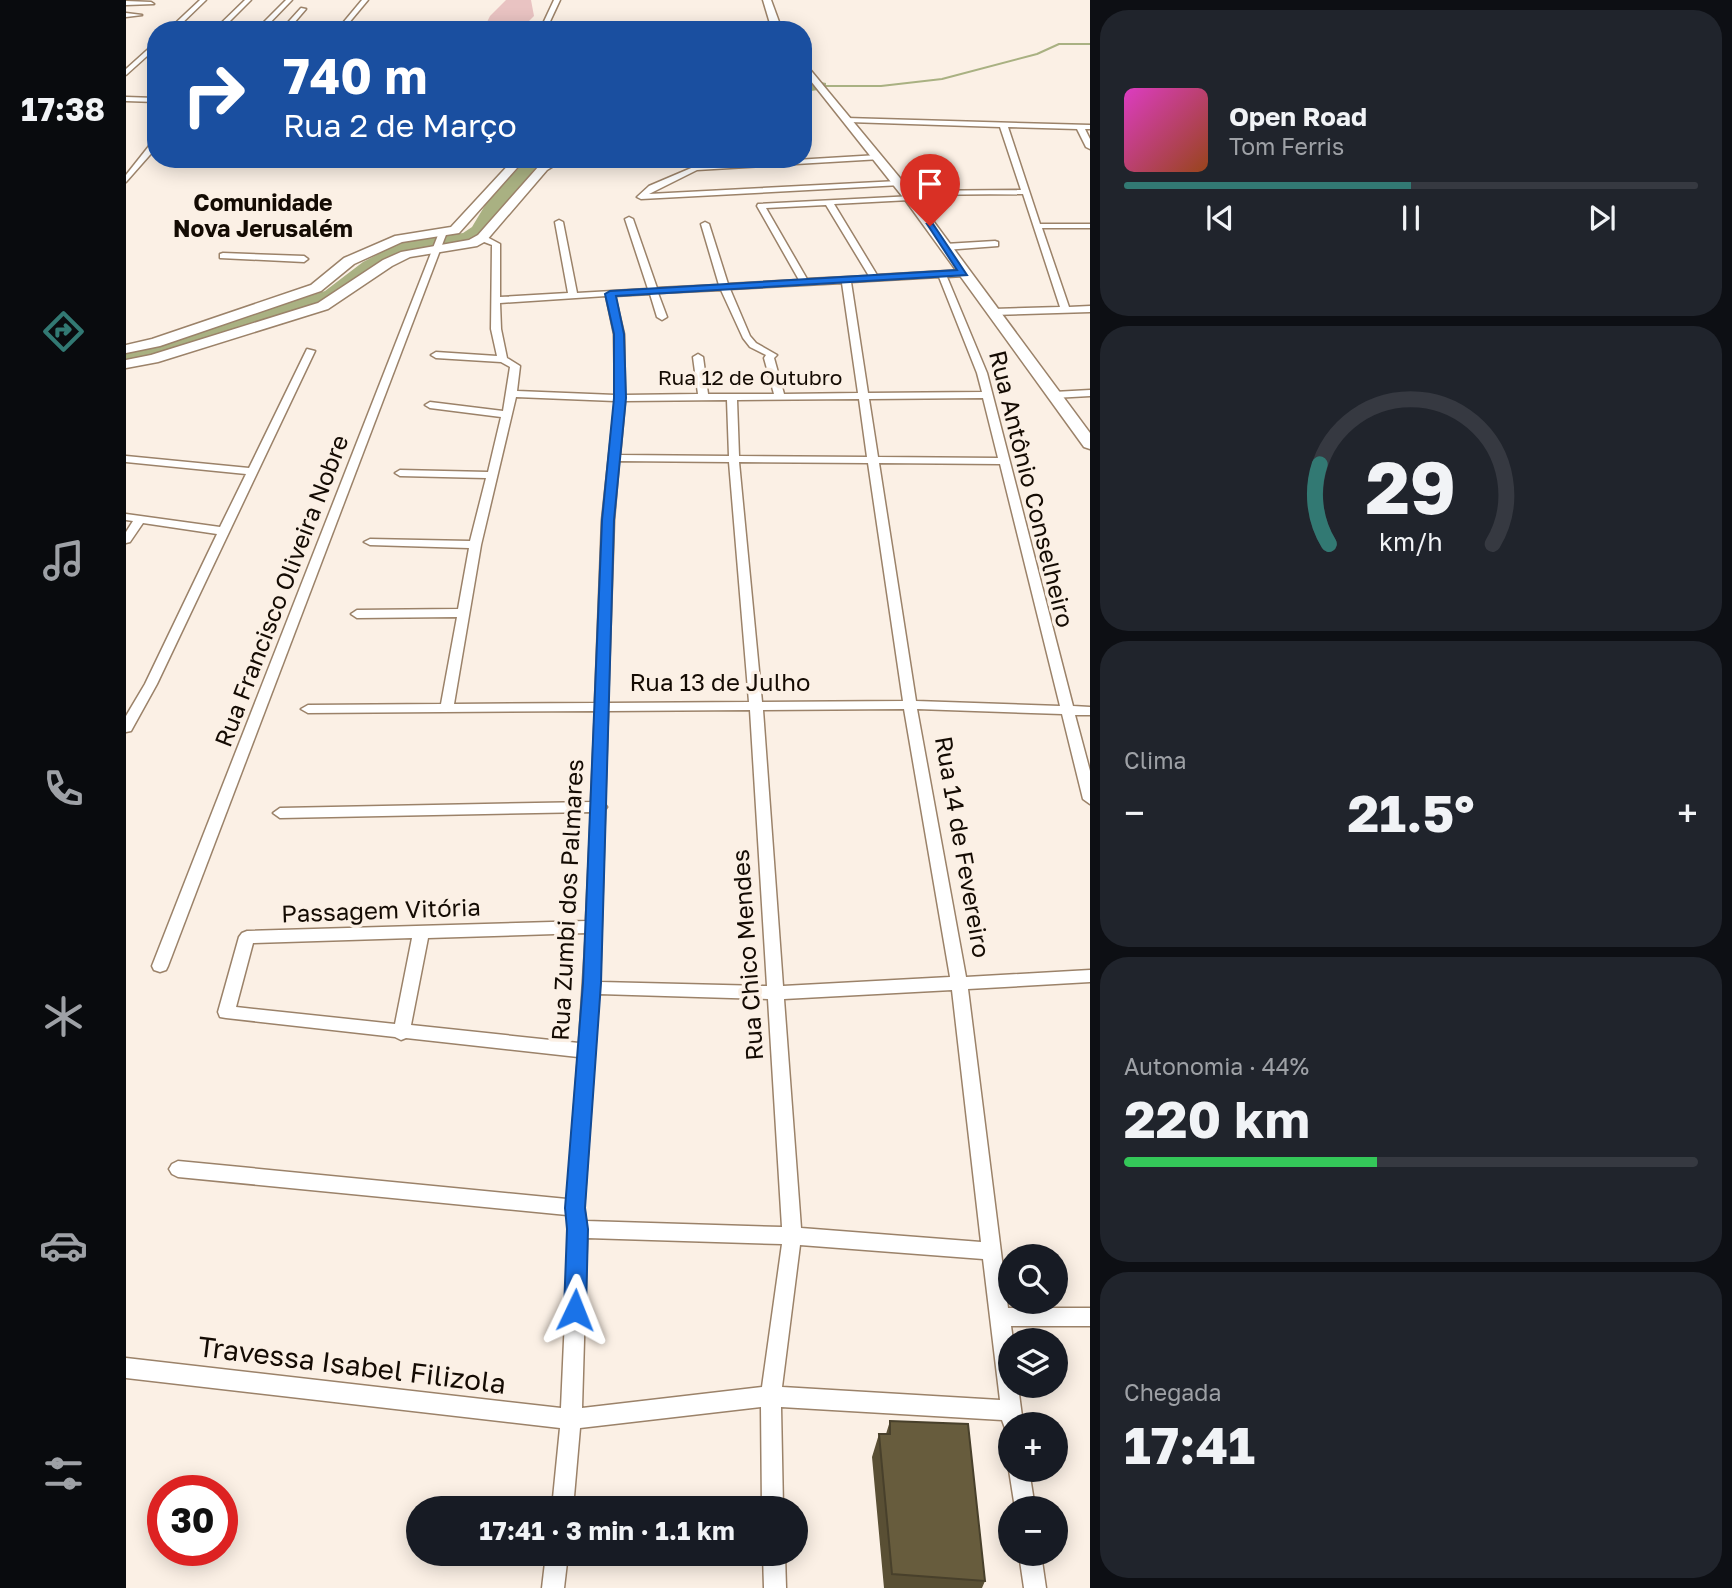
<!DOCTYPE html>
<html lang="pt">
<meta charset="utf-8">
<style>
:root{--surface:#171b24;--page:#20242c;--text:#f1f3f6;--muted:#9ea1a6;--line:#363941;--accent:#327973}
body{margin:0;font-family:"Golos Text",sans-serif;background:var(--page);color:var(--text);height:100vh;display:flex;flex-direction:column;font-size:26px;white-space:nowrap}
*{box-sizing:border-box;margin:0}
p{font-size:23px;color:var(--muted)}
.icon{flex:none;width:38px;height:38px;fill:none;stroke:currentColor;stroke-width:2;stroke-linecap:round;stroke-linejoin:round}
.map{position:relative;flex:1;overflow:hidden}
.side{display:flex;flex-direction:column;gap:10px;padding:10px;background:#0d0f14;width:642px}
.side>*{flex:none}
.hud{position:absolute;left:21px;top:21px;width:665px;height:147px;border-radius:28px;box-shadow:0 4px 18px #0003;background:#1a4fa0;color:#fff;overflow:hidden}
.tools{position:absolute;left:872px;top:1244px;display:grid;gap:14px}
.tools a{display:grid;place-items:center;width:70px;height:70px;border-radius:50%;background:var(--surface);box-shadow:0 4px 18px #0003;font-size:35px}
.speed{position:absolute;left:21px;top:1475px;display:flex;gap:14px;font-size:35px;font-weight:700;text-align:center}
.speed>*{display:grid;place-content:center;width:91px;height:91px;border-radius:50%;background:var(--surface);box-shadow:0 4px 18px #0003;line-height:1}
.speed .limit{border:10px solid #d22;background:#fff;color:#111}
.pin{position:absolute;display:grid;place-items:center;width:60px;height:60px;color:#fff;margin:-72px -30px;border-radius:50% 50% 50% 0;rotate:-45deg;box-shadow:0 0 7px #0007}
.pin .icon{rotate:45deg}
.me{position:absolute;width:77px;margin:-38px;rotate:2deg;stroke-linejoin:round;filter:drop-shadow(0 0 5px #0008)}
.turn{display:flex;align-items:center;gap:24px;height:147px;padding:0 21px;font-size:32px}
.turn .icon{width:91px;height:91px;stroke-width:2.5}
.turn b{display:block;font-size:49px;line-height:60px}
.big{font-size:52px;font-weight:700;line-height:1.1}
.side .tile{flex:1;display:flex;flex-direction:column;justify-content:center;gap:10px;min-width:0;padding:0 24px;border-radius:28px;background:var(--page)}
.side .dial{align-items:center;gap:0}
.dial svg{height:182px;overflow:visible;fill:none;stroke:var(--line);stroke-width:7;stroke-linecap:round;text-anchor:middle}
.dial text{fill:var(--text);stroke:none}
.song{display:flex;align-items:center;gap:21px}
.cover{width:84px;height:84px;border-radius:10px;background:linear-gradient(135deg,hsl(310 70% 55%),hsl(20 70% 35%))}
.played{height:7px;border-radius:4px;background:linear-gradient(90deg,var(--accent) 50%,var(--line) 50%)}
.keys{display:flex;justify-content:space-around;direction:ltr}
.heat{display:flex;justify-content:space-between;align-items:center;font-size:38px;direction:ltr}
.charge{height:10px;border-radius:5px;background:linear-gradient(90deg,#34c759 44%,var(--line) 0)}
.trip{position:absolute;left:280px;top:1496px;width:402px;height:70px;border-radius:35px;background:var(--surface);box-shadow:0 4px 18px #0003;font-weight:700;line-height:70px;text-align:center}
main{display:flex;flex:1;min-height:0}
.tabs{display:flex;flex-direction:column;width:126px;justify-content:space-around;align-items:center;background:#090b0e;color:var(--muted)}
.tabs .icon{width:49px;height:49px}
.tabs .on{color:var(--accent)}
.tabs b{font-size:32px;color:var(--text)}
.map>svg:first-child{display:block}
</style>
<main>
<nav class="tabs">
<b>17:38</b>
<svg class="icon on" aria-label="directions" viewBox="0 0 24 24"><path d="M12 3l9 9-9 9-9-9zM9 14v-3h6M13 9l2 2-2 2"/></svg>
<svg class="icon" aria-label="music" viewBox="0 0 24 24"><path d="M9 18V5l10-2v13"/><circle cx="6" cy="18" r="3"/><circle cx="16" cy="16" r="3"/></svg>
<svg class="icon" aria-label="phone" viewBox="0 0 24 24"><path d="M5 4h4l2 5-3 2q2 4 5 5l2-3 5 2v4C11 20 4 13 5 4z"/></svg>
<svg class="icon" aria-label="climate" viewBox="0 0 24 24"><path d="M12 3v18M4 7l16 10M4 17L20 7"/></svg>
<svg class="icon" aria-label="car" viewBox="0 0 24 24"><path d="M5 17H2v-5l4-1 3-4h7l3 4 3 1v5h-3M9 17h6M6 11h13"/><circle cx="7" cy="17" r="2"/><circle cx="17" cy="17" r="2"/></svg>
<svg class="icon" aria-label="filters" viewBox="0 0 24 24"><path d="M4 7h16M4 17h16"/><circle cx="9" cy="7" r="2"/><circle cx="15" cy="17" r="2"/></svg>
</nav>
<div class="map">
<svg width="964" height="1588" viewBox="0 0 964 1588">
<rect width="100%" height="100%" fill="#fbf0e5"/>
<path fill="#e9c3c2" d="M380,0h25l3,16 -14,14h-37l7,-14z"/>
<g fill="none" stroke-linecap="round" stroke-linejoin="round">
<path stroke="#a9b182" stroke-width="2" d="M695,86h60l61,-7 95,-25 22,-10h31"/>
<g fill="#a9b182" fill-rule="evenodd">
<path d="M695,82l5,1v6l-23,3v-8z"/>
<path d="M401,159h16l-69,83 -59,7 -40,21 -38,29 -182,60 -29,5v-12l19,-2 180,-59 38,-29 42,-22 58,-7 9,-6 15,-25z"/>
</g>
<defs>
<g id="street">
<path d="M74,0h6l-31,30h-7z"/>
<path d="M119,0h6l-30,30h-7z"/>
<path d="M160,0h6l-29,30h-7z"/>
<path d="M236,0h6l-25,30h-6z"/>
<path d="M428,0h6l-14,30h-6z"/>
<path d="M0,1l25,1 3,2 -28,1z"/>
<path d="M175,8l5,1 -18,21h-7z"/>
<path d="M0,13l16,2 -16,2z"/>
<path d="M30,42v6l-30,27v-6z"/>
<path d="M0,97l30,1v4l-30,-1z"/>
<path d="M720,118l244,7v4h-5l5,10v10l-4,-2 -9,-18 -69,-2 32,97h50v4h-48l27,79 21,-1v6l-97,3 -5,-3 5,-3 67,-2 -37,-113 -117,1 -4,-2 4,-2 115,-1 -21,-63 -151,-5z"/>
<path d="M27,141h3v7l-30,34v-7z"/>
<path d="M752,155l4,2 -1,2 -184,11 -48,24 249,-13h3v4l-260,14 -4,-2 12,-11 47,-20z"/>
<path d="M787,196v4h-3l-76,4 43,71 87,-5 4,3 -4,3 -17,1 40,96 86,333 17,1v8h-15l15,56v33l-7,-5 -21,-85 -145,-5 49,268 124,-7v12l-122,7 40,319h82v18h-79l2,14h-3v46h8l5,38h-13v9l-4,-2 -4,-11 -221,-13 2,101h-21l-1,-101 -181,21 -7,80h-21l8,-80 -434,-50v-20l435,50 8,-179 -2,-14 -389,-38 -6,-3 -3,-5 3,-5 6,-3 389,38 11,-142 -172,-19 -5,2 -6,-3 -169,-19 -6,-1 -2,-5 21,-75 3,-4 5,-2 339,-10 5,-109 -311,6 -7,-5 7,-5 311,-6 4,-91 -287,2 -7,-4 7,-4 133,-1 16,-87 -100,1 -6,-4 6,-4 101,-1 11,-61 -99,-3 -6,-3 6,-3 100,2 16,-63 -86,-2 -5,-3 5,-3 88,2 13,-55 -71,-9 -5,-3 5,-3 73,9 7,-44 -9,-5 -65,-4 -5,-3 5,-3 61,4 -6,-27 1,-84 -13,-5v-4h6l15,8v53l68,-4 -13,-71 4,-2 4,2 14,71 71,-4 -23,-70 4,-2 4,2 24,69 62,-3 -18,-61 4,-2 4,2 19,60 71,-4 -42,-74 1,-2zM700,205l43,71 -62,3 -41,-71zM813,277l38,96 5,19 -114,1 -17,-111zM716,283l16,110 -74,1 -10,-36 3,-3 -21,-12 -6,-7 -20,-47zM595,290l22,48 7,9 16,8 -2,3 10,36h-66l-5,-37 -5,-3 -5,3 5,37 -73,1 -1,-61 -9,-38 35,-2 7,23 5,3 5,-3 -9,-24zM480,296l8,38 1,61 -98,-4 3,-25 -13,-8 -6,-29 -1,-26zM390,397l99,4 -13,119 -7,183 -141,1 27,-159zM857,398l15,60 -120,-1 -9,-58zM733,399l8,58 -128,-1 -2,-56zM601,400l2,56 -109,-1 5,-54zM493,461l110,1 20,240 -141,1 6,-183zM613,462l129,1 35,238 -141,1zM753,463l121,1 60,242 -144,-5zM778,709l46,268 -167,9 -20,-276zM624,710l17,276 -167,-4 5,-172 2,-3 -2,-3 3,-93zM460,933l-7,110 -168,-18 17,-87zM286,938l-17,86 -159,-17 17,-64zM826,990l29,252 -180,-14 -17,-229zM473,994l169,5 14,228 -196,-6 -2,-13zM461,1238l195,6 -20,143 -180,21zM674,1245l183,14 17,141 -218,-13z"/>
<path d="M314,230l7,2 -279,734 -2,4 -6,2 -6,-2 -2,-4z"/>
<path d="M869,241l3,1v4l-53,4 -4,-3 4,-3z"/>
<path d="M97,253l81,3 4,3 -4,3 -84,-4v-4z"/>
<path d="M181,349l8,2 -158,333 -26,47 -5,1v-16l19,-32 72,-150 -74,-11 -13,19 -4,1v-11l7,-11 -7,-1v-6l94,13 26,-53 -120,-12v-6l123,12z"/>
<path d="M964,390v6l-36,2 -5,-3 5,-3z"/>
<path d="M884,1467v3h19l6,38h-20l-6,-38z"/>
<path d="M420,1554h22l-4,34h-22z"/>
<path d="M637,1554h22l1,34h-22z"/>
<path d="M893,1554h22l5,34h-22z"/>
</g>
<g id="secondary">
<path d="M637,0h8l11,30h-10z"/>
<path d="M677,61l111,134 176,238v16l-6,-2 -178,-246 -103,-130z"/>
<path d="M388,159h11l-66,74 -57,9 -48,22 -33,27 -161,55 -34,7v-8l26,-6 159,-54 33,-27 51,-22 56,-9z"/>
<path d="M425,159h14l-18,11 -61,71 -9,5 -67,11 -18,9 -64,43 -170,53 -32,6v-8l25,-5 167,-52 65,-43 18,-8 68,-12 9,-5 61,-69z"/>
</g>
</defs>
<use href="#street" stroke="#9b8269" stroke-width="3"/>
<use href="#secondary" stroke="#9b8269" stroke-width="3"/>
<use href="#street" fill="#fff" fill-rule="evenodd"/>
<use href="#secondary" fill="#fff" fill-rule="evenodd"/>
</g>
<path fill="#594f34" d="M764,1421l95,160 -3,7h-98l-12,-131 7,-23h7z"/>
<path fill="#675c3d" stroke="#48402b" stroke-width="2" d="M764,1421l78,3 17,157 -93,-7 -13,-140h11z"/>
<path fill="#1a73e8" stroke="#114b97" stroke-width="2" d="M801,224h6l34,51 -351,21 8,38 2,64 -12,122 -13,463 -16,225 3,21 -2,81 -3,8 -8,3 -8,-3 -3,-8 3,-81 -2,-21 18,-225 19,-463 12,-122v-64l-9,-40 5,-3 347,-21z"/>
<g text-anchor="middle" stroke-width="7" stroke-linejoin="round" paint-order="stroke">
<g font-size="21" fill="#140b03" stroke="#fbf0e5">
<text x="624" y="385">Rua 12 de Outubro</text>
</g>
<g font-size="23" font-weight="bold" fill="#140b03" stroke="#fbf0e5">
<text x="137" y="211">Comunidade<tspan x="137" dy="26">Nova Jerusalém</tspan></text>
</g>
<g font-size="24" fill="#140b03" stroke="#fbf0e5">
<text transform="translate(905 489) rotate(76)" y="8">Rua Antônio Conselheiro</text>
<text transform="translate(156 591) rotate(-69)" y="8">Rua Francisco Oliveira Nobre</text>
<text x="594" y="691">Rua 13 de Julho</text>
<text transform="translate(836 847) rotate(80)" y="8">Rua 14 de Fevereiro</text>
<text transform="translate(442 900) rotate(-87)" y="8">Rua Zumbi dos Palmares</text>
<text transform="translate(255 911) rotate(-2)" y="8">Passagem Vitória</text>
<text transform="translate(622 955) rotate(-94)" y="8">Rua Chico Mendes</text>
</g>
<g font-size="28" fill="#140b03" stroke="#fbf0e5">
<text transform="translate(226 1365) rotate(7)" y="10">Travessa Isabel Filizola</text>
</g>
</g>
</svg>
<div class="tools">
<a><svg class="icon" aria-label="search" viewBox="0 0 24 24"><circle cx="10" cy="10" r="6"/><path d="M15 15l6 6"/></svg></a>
<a><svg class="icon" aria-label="layers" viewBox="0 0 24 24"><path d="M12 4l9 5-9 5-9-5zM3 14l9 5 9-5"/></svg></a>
<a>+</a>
<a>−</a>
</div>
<div class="speed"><div class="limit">30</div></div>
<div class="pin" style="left:804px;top:226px;background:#d93025"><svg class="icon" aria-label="arrive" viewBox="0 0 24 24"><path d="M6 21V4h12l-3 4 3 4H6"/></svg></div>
<svg class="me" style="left:449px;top:1310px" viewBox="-20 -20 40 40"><path d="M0-17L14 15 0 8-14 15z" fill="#1a73e8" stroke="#fff" stroke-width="4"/></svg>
<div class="trip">17:41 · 3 min · 1.1 km</div>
<div class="hud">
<div class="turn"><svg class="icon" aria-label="right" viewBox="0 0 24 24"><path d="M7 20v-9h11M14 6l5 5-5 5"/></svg><div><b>740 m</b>Rua 2 de Março</div></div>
</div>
</div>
<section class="side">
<div class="tile">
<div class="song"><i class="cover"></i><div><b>Open Road</b><p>Tom Ferris</p></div></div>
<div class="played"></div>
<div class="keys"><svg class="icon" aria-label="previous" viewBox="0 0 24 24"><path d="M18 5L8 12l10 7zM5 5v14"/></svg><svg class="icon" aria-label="pause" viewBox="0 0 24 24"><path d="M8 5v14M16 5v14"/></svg><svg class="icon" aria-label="next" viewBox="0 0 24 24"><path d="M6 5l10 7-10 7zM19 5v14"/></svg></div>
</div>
<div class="tile dial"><svg viewBox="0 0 100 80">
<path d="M14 69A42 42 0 1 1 86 69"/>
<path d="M14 69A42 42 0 0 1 10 34" stroke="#327973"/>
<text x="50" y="56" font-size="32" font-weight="700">29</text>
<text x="50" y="72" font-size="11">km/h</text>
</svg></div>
<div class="tile"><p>Clima</p>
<div class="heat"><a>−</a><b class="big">21.5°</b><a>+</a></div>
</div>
<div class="tile"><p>Autonomia · 44%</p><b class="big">220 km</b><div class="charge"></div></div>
<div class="tile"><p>Chegada</p><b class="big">17:41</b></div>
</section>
</main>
